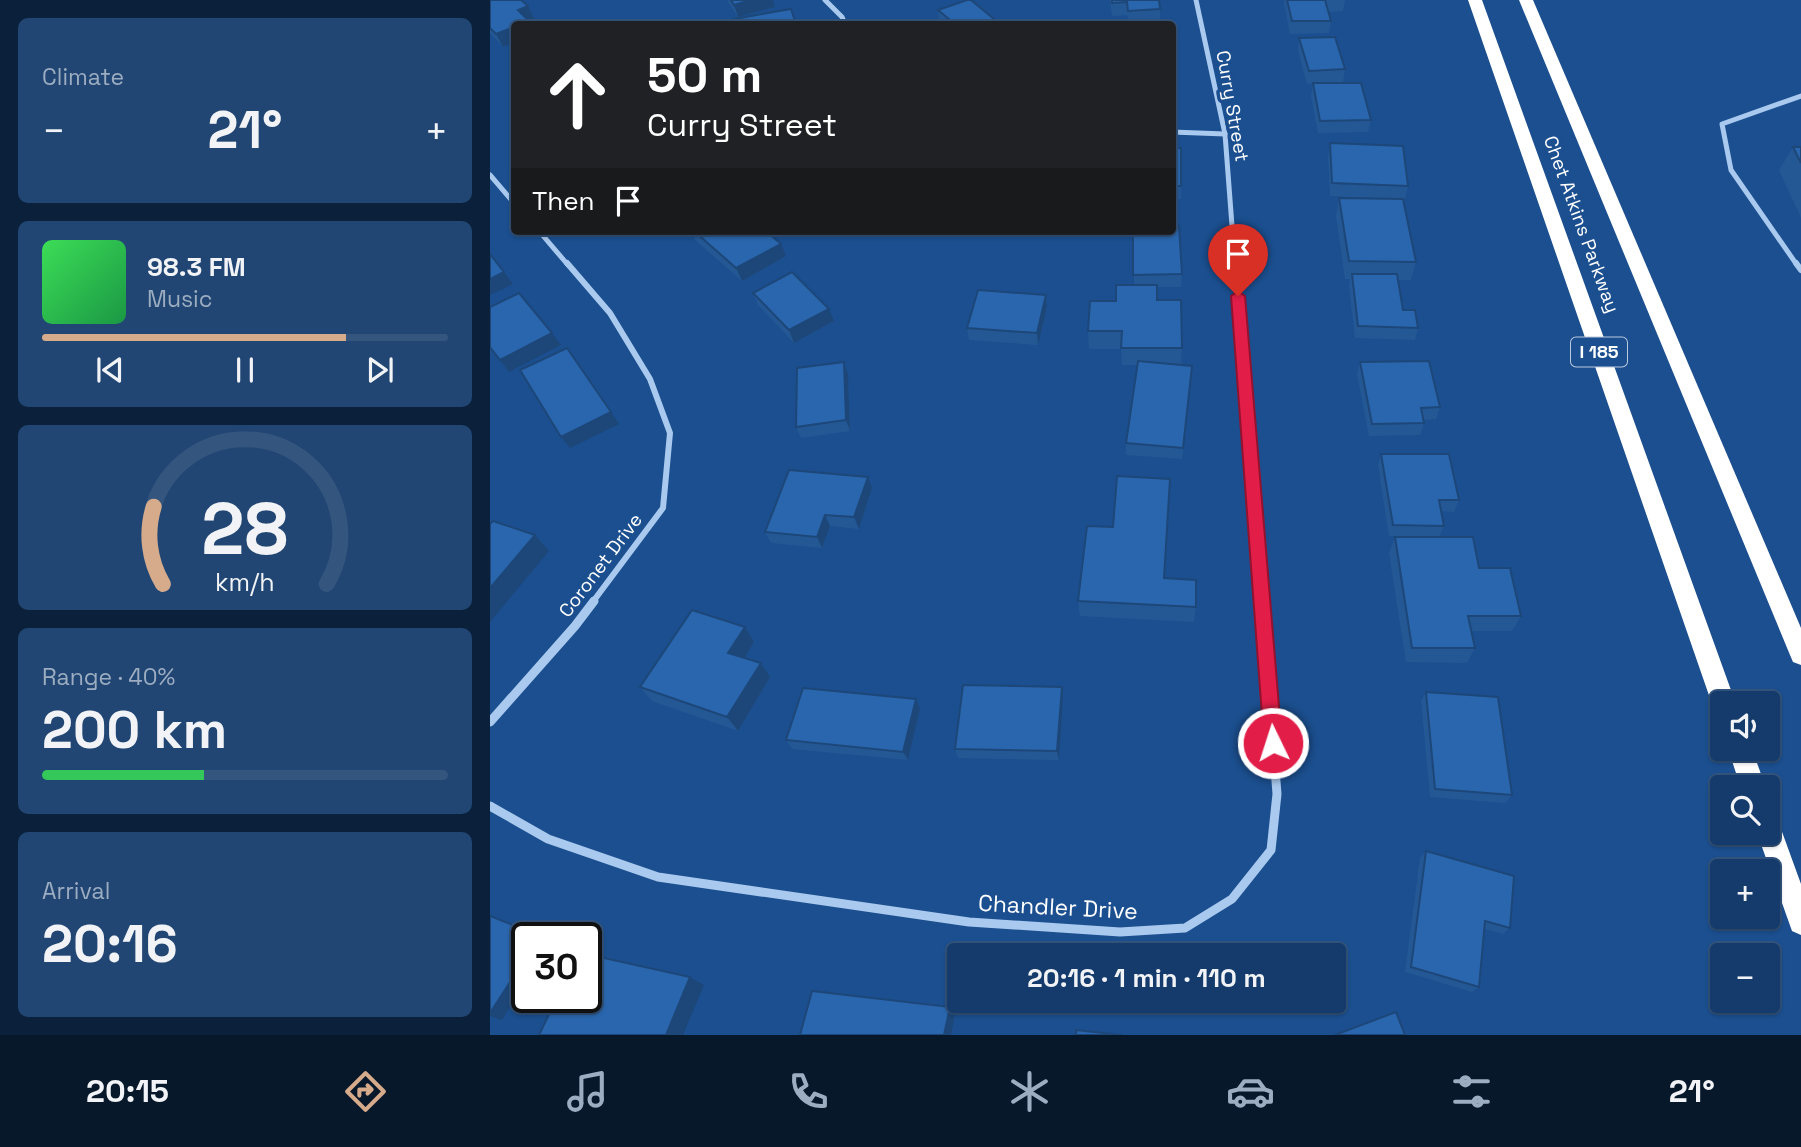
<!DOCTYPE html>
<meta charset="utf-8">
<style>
:root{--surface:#143b6b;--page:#214673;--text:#f1f3f6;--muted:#9dadc1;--line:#33557e;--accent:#d6ab8b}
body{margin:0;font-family:"Space Grotesk",sans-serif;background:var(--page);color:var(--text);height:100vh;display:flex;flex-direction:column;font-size:26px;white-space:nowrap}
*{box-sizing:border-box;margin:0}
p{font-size:23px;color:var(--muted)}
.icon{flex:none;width:38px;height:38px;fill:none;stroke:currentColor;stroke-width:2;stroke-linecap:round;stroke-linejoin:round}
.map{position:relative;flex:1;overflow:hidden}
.side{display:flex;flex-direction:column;gap:18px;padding:18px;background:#0b203b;width:490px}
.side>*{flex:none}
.guide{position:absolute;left:21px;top:21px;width:665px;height:214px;border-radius:7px;box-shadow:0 2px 5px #0004,0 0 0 2px var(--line);background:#202124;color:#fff;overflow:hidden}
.tools{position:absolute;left:1220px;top:691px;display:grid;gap:14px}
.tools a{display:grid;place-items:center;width:70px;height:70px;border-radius:7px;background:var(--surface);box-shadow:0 2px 5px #0004,0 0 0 2px var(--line);font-size:35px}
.speed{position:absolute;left:21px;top:922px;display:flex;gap:14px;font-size:35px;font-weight:700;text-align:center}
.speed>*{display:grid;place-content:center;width:91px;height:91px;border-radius:50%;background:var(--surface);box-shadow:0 2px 5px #0004,0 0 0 2px var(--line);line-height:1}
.speed .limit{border:4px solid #111;border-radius:10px;background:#fff;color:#111}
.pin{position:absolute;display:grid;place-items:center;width:60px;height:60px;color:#fff;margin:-72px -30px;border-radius:50% 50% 50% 0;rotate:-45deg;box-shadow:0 0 7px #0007}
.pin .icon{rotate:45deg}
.me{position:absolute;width:77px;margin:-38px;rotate:356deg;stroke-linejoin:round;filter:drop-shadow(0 0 5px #0008)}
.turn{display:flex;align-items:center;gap:24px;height:147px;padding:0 21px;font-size:32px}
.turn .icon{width:91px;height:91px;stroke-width:2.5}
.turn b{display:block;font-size:49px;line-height:60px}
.then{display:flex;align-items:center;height:66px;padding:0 21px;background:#0003;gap:14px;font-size:26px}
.big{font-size:52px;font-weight:700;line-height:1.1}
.side .widget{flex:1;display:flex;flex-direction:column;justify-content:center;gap:10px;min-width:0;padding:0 24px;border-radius:10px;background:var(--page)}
.side .dial{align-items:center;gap:0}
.dial svg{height:182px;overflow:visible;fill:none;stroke:var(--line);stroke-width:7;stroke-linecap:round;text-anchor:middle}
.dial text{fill:var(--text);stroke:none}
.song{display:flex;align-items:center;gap:21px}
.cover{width:84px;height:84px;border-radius:10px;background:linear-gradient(135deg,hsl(130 70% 55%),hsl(140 70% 35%))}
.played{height:7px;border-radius:4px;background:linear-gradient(90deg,var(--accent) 75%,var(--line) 75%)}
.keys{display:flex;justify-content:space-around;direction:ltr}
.heat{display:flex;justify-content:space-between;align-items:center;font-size:38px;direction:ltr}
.charge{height:10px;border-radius:5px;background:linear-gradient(90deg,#34c759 40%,var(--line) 0)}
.trip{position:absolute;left:457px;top:943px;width:399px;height:70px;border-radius:7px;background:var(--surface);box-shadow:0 2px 5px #0004,0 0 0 2px var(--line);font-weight:700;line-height:70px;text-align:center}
.tabs{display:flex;height:112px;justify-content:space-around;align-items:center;background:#08182b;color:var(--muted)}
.tabs .icon{width:49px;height:49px}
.tabs .current{color:var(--accent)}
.tabs b{font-size:32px;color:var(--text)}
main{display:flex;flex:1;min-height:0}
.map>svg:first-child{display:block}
</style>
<main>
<section class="side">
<div class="widget"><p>Climate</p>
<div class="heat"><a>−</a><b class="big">21°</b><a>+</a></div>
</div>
<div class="widget">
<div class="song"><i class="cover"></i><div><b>98.3 FM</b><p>Music</p></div></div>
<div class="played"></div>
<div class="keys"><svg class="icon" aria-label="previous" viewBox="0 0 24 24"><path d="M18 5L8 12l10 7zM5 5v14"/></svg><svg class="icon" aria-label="pause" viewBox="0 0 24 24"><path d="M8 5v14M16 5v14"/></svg><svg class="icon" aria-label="next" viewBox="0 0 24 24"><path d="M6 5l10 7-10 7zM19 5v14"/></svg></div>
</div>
<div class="widget dial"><svg viewBox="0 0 100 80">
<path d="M14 69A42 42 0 1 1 86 69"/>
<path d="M14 69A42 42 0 0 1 10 35" stroke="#d6ab8b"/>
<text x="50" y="56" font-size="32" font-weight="700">28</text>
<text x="50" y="72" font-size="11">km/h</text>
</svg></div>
<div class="widget"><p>Range · 40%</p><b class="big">200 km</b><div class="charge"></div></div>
<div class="widget"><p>Arrival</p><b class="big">20:16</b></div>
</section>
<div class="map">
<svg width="1311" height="1035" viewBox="0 0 1311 1035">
<rect width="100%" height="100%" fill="#1b4f8f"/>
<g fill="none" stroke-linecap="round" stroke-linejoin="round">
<g stroke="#a9c9ee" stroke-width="5">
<path d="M335,0l17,17 3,7"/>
<path d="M706,0l29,134 10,131"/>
<path d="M682,132l53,2"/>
<path d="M0,175l24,28"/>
<path d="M49,231l29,34"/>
<path d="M1307,265l-66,-95 -9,-46 79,-28"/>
</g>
<g stroke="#a9c9ee" stroke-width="6">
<path d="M77,263l43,50 40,66 20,54 -7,75 -71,95"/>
<path d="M745,263l27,340"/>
<path d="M1306,263l5,7"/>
</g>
<g stroke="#a9c9ee" stroke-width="9">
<path d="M0,722l85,-96 19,-25"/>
<path d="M0,806l58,33 110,38 311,45 151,10 65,-4 47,-29 39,-49 6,-56 -15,-193"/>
</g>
<g fill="#fff" fill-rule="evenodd">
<path d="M978,0h14l254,704h-14v10l-6,-2 -4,-8z"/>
<path d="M1029,0h14l268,628v37l-8,-3 -3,-7z"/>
<path d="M1238,749h24l14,39h-25z"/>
<path d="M1278,814l9,4 24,66v51l-9,-4 -35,-98h11z"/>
</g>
</g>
<g fill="#245895">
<path d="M0,0l44,19 -5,2 2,3h-17l-11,23 -13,-14z"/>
<path d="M237,0h46l2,7 -37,10z"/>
<path d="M620,0h49l1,9v13l-31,1 -2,-8 -15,1z"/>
<path d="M794,0h61l-2,11 -15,1 3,9 -2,12 -39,1 -6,-30z"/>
<path d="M448,10l62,14h-58l-2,-1z"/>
<path d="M809,38l46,31 -2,13 -36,2 -9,-33z"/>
<path d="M823,83l58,37 -3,12 -50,1 -7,-37z"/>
<path d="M840,143l78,43 -3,13h-2l13,63 -5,18h-13l5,30 15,18 -3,12 -60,-2 -6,-52 1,-7h-5l-9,-63 3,-18 55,1 -64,-3 -2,-40z"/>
<path d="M1303,147h8v71l-22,-48z"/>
<path d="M682,148l9,38v13h-9z"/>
<path d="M199,231h77l20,25 -44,25 -47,-41 -4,-9z"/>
<path d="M643,231l49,43 -1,13h-24v13l25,48 -1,17 10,13 -9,81 -56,-4v-12l12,-78h-16l-1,-16h-32l-1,-18 28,-30 18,-16z"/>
<path d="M263,293l81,28 -40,22 -36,-38z"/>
<path d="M556,295l1,12 -9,38 -69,-5 -2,-12z"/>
<path d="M354,362l4,12 2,57 -49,7 -5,-11z"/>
<path d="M870,362l80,45 -4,12 -13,1 1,3 -4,12 -51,1 -12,-62z"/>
<path d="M891,454l78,46 -5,12 -13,-1 3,15 -5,11 -50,-1 -11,-71z"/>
<path d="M382,488l-13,41 -29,-3 -8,22 -51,-5 -6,-11z"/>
<path d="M905,537l84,31 42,48 -9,15h-41l4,17 -8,15 -61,-1 -17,-109z"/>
<path d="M674,578l32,29 -2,15 -114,-6 -2,-15z"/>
<path d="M255,627l9,15 -10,16 17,5 9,14 -32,54 -86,-30 -12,-14z"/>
<path d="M936,692l86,103 -7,8 -75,-6 -9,-96z"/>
<path d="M573,696l-4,64 -101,-2 -3,-9z"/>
<path d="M430,709l-12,51 -116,-11 -6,-9z"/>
<path d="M936,851l84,77 -7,6 -18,-5 -6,58 -7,5 -67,-20 15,-114z"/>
</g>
<g fill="#1d4779">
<path d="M261,0h22l2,7 -37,10 -4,-12z"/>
<path d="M38,6l6,13 -10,3 -6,-12z"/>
<path d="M24,27v15l-11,5 -7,-13z"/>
<path d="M291,244l5,12 -44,25 -6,-13z"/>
<path d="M14,272l9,12 -23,11v-16z"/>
<path d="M556,295l1,12 -9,38 -1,-12z"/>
<path d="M339,309l5,12 -40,22 -5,-13z"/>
<path d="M62,333l9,12 -52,27 -9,-12z"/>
<path d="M354,362l4,12 2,57 -4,-11z"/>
<path d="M121,412l8,12 -49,24 -9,-11z"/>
<path d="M378,477l4,11 -13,41 -5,-12z"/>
<path d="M335,515l5,11 -8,22 -5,-11z"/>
<path d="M45,535l14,16 -59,71v-34z"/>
<path d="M255,627l9,15 -15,25 -11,-14z"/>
<path d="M271,663l9,14 -32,54 -11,-14z"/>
<path d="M572,687l1,9 -4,64 -2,-9z"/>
<path d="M426,699l4,10 -12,51 -5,-8z"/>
<path d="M37,956v25l-25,39 -12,-4v-3z"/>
<path d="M200,977l14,8 -21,50h-17z"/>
<path d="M460,1007l5,6 -4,22h-7z"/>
</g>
<g fill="#2a66ad" stroke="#1d4779" stroke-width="2">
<path d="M0,0h31l7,6 -10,4 12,12 -8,2h-8v3l-18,7 -6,-6z"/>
<path d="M241,0h20l-17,5z"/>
<path d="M477,0h4l29,24h-45l-17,-14z"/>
<path d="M622,0h47l1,9 -32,2 -1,-9 -15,1z"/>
<path d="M797,0h38l6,21h-39z"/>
<path d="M301,9l5,15h-60l-2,-5z"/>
<path d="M845,37l10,32 -36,2 -10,-33z"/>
<path d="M823,83h48l10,37 -51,1z"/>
<path d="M840,143l73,3 5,40 -76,-3z"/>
<path d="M1303,147h8v16z"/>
<rect x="682" y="148" width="9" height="38"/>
<path d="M849,198l64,1 13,63 -67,-1z"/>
<path d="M682,226h7l3,48 -49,1v-44h39z"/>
<path d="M204,231h72l15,13 -45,24z"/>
<path d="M0,254l14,18 -14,7z"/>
<path d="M302,272l37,37 -40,21 -36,-37z"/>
<path d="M862,274h45l6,36h12l3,18 -60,-2z"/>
<path d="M626,285h41v15h24l1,48h-61l1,-17h-34l2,-30h26z"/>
<path d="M488,290l68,5 -9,38 -70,-5z"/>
<path d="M29,293l33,40 -52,27 -10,-13v-40z"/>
<path d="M77,348l44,64 -50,25 -41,-67z"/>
<path d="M648,361l54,5 -9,82 -57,-5z"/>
<path d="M939,361l11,46 -19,1 3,15 -52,1 -12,-62z"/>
<path d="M354,362l2,58 -50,7 1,-59z"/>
<path d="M891,454h68l10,46h-20l5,26 -51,-1z"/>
<path d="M299,470l79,7 -14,40 -29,-2 -8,22 -52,-5z"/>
<path d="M627,476l53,3 -6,99 32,2v27l-118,-6 9,-75 26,1z"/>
<path d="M3,521l42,14 -45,53v-64z"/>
<path d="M905,537h78l6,31h31l11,48h-53l7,32h-63z"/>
<path d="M202,610l53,17 -17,26 33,10 -34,54 -87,-30z"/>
<path d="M473,685l99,2 -5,64 -102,-2z"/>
<path d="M313,688l113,11 -13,53 -117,-12z"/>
<path d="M936,692l72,5 14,98 -77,-6z"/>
<path d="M936,851l88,25 -4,52 -25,-7 -6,66 -68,-20z"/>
<path d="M0,916l50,20 -2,2h-11v18l-37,57z"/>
<path d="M96,954l104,23 -24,58h-127l18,-37h29z"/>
<path d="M322,991l138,16 -6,28h-144z"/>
<path d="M906,1012l9,23h-70z"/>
<path d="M586,1030l46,5h-46z"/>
</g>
<path fill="#e11d48" stroke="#92132f" stroke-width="2" d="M748,291l7,5 37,447 -2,6 -7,2 -6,-2 -3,-6 -33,-447z"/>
<g text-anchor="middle" stroke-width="7" stroke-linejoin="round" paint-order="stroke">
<rect fill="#1b4f8f" stroke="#bbcadd" stroke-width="2" x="1081" y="337.5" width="56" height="29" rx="5"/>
<g font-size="18" font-weight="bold" fill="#fff">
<text x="1109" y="358">I 185</text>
</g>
<g font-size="19" fill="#fff" stroke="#1b4f8f">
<text transform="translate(743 106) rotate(80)" y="7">Curry Street</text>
<text transform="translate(1092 224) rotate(70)" y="7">Chet Atkins Parkway</text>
<text transform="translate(110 565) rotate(-53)" y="7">Coronet Drive</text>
</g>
<g font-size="23" fill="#fff" stroke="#1b4f8f">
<text transform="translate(568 907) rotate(3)" y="8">Chandler Drive</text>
</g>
</g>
</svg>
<div class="tools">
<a><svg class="icon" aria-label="sound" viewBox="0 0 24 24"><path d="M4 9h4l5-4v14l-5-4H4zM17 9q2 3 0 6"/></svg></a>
<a><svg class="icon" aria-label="search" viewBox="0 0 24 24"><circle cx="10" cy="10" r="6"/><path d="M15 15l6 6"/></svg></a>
<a>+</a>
<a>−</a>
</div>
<div class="speed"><div class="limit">30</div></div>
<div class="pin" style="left:748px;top:296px;background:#d93025"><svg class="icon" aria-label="arrive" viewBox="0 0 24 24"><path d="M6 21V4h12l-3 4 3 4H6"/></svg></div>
<svg class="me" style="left:783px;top:743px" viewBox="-20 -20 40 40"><circle r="17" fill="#e11d48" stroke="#fff" stroke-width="3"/><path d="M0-11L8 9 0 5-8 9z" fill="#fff"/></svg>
<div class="trip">20:16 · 1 min · 110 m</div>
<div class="guide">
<div class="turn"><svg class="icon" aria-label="ahead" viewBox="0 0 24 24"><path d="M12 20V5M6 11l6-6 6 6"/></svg><div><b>50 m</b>Curry Street</div></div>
<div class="then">Then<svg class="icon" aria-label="arrive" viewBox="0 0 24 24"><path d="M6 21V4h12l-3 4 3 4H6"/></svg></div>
</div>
</div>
</main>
<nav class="tabs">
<b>20:15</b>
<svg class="icon current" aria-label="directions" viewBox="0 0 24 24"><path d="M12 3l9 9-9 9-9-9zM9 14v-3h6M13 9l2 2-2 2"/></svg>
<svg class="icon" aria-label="music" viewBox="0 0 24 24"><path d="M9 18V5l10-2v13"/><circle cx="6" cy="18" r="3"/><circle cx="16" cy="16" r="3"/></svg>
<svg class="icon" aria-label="phone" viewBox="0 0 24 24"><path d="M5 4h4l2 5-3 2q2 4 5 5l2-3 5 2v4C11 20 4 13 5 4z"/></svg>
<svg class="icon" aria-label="climate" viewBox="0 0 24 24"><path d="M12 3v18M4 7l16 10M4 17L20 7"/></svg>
<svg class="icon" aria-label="car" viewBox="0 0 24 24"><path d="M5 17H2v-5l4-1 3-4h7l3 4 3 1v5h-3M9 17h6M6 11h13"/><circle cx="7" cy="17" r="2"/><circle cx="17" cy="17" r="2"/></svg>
<svg class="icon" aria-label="filters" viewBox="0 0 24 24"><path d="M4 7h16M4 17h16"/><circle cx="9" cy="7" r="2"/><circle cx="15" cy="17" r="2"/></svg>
<b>21°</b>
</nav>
